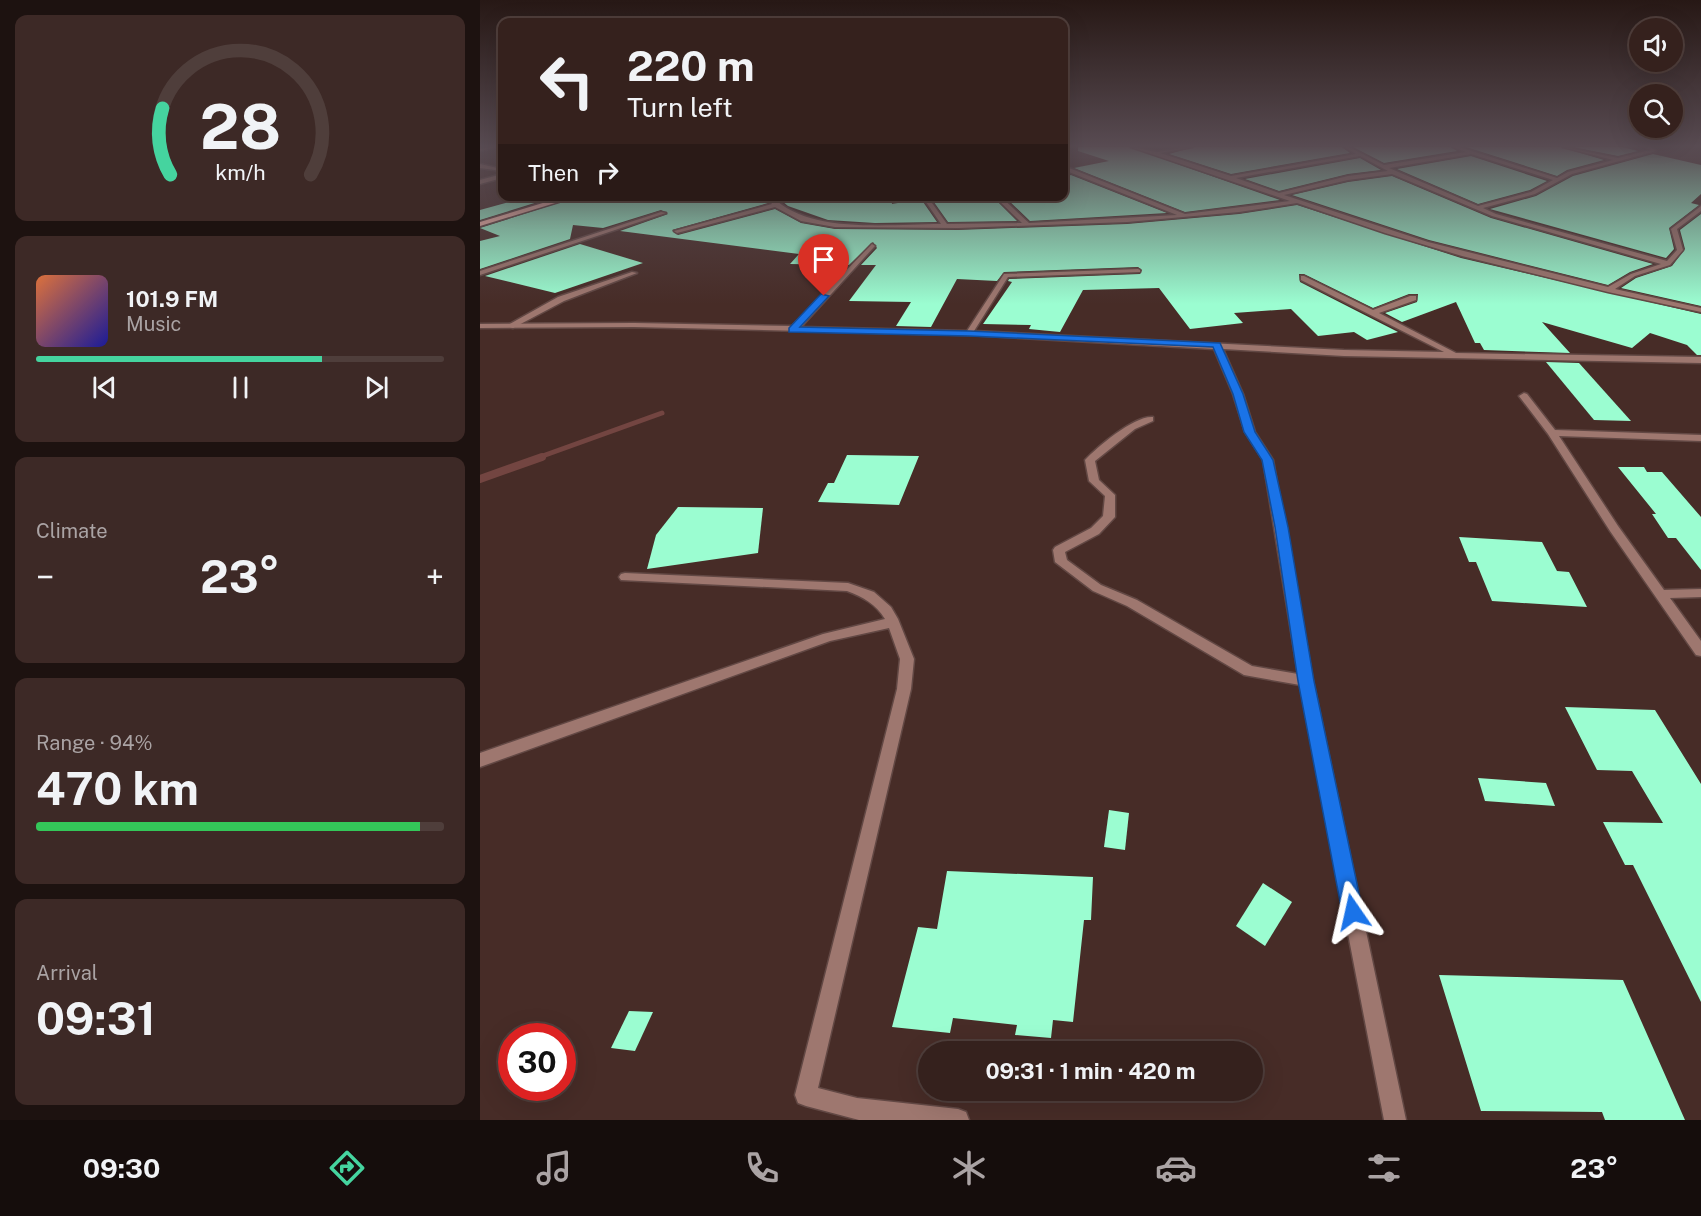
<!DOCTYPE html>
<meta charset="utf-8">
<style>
:root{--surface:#35211d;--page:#3d2926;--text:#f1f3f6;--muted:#aaa3a4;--line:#4f3e3b;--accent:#45d49f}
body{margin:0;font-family:"Public Sans",sans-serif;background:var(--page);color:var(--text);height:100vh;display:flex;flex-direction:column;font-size:22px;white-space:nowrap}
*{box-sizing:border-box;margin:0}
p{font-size:20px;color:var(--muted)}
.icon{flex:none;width:33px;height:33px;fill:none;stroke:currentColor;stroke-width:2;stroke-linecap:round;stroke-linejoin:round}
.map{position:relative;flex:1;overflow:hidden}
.sheet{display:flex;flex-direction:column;gap:15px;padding:15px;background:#1d1210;width:480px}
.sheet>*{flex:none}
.top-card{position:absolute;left:18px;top:18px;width:570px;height:183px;border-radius:12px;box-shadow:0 6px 24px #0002,0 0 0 2px var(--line);background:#35211d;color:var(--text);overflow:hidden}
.controls{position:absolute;left:1149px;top:18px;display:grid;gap:12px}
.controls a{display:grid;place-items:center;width:54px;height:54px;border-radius:50%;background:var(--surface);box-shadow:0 6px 24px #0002,0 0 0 2px var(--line);font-size:30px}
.speed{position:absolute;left:18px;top:1023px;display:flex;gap:12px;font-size:30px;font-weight:700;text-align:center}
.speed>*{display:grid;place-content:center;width:78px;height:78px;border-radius:50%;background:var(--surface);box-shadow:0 6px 24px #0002,0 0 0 2px var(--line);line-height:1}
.speed .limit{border:9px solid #d22;background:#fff;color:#111}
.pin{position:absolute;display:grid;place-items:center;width:51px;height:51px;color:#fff;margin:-62px -26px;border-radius:50% 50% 50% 0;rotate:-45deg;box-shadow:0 0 6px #0007}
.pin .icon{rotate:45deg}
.me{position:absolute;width:66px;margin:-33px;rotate:349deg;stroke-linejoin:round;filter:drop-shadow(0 0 4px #0008)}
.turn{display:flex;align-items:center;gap:21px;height:126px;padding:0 30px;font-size:27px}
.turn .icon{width:78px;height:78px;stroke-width:2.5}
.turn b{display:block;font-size:42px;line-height:51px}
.then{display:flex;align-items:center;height:57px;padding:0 30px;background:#0003;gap:12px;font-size:22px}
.big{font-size:45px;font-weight:700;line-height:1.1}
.sheet .card{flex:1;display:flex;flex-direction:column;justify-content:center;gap:9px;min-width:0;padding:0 21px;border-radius:12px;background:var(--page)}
.sheet .dial{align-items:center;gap:0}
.dial svg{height:156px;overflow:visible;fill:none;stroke:var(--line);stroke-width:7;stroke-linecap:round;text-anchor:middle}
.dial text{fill:var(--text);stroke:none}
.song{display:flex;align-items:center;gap:18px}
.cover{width:72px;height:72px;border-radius:9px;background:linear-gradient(135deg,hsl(20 70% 55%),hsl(240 70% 35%))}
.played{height:6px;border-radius:3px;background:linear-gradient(90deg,var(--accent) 70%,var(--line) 70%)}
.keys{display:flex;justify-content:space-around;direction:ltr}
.heat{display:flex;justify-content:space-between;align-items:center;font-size:33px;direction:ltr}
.charge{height:9px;border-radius:4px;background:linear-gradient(90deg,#34c759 94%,var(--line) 0)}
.trip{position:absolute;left:438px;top:1041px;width:345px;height:60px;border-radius:30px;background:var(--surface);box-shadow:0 6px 24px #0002,0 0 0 2px var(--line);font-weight:700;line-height:60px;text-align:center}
.tabs{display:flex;height:96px;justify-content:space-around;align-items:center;background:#150d0c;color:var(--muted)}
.tabs .icon{width:42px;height:42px}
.tabs .active{color:var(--accent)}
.tabs b{font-size:27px;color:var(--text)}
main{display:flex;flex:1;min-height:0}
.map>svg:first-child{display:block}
</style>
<main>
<section class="sheet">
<div class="card dial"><svg viewBox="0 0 100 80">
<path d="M14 69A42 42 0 1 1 86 69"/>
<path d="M14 69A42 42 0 0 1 10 35" stroke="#45d49f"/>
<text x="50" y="56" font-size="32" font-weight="700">28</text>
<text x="50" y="72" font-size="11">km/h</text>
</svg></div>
<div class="card">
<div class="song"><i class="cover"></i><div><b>101.9 FM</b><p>Music</p></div></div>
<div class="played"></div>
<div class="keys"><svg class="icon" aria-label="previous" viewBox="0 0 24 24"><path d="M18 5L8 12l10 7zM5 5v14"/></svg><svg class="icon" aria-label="pause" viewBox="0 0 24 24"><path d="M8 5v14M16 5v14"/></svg><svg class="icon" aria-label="next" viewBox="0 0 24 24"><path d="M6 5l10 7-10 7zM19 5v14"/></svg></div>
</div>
<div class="card"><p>Climate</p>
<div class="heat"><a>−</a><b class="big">23°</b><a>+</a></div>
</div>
<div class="card"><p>Range · 94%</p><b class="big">470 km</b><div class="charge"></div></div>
<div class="card"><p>Arrival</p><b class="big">09:31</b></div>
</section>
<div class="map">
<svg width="1221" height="1120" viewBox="0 0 1221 1120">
<rect width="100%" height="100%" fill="#472c27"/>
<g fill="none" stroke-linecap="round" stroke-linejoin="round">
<path stroke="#734541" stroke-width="5" d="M57,458l125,-45"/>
<path stroke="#734541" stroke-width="8" d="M0,479l62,-22"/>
</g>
<g fill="#9bfdd1">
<path d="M598,147h51l151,53 -95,12 -111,-44 35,-7 -31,-10z"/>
<path d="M714,147h148l8,6 -119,21 -62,-20z"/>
<path d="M873,147h98l6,4 -73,12z"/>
<path d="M986,147h95l43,13 -37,10 -10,6z"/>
<path d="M1093,147h49l16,4 -20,5z"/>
<path d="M1173,154l48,11v29l-10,9 8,2 -30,23 5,21 -8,9 -176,-49 46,-13 37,-20z"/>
<path d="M991,156l76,25 -17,9 -52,14 -81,-35z"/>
<path d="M880,158l21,12 -33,4 -69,17 -34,-12z"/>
<path d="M591,175l96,38 -137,8 -26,-25h60v-19z"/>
<path d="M912,176l99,42 162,46 -23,8 -22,13 -179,-45 -137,-45 56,-13z"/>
<path d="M51,196h26l-77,24v-10z"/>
<path d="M100,196h184l4,7 -96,27 6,5 97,-26 26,14 34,6 123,1 169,-6 112,-10 58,-9 164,53 240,56v41h-4l-10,-10 -37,-12 -18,15 -90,-26 28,31 -86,-3 -4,-7h-5l-19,-41 -54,20 -17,-9 32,-11 1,-8h-9l-36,14 -69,-34h-5l1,8 98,50 -31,8 -13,-8 -36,4 -27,-27 -57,4 9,10 -53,6 -31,-41 -76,2 -23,42 -31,-3 2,-4 -48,-1 29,-42 -4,-1 1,-2 131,-5 2,-4 -4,-3 -134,5 -7,9 -40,-2 -26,48 -35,-1 15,-24 -62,-1 27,-36h-15l16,-17 -4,-6 -24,23 -59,-1 9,-10 -179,-23 48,-17 -7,-4 -58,18 -30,-3 -3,14 -90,30v-28l20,-5 -20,-8z"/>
<path d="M296,196h115l1,8 29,-5 16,23 -62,1 -47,-3 -40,-14z"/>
<path d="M458,196h54l25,25 -69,1 -17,-24z"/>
<path d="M1221,214v92l-80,-18 15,-10 36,-12 13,-17 -5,-19z"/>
<path d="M100,244l63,19 -88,30 -70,-17z"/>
<path d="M1066,362l33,1 52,58 -37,-1z"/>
<path d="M367,455l72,1 -20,49 -81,-3 10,-19h6z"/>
<path d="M1138,467h26l3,5h15l39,45v53l-25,-32h-8l-16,-24h4z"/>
<path d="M198,507l85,1 -5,45 -111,16 9,-34z"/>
<path d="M979,537l83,5 15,29 12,1 18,35 -95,-6 -16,-39h-7z"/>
<path d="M1085,707l90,3 46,74v218l-68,-137h-8l-22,-43 60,1 -31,-52 -35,-1z"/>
<path d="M998,778l68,5 9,23 -70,-5z"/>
<path d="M629,810l20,3 -4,37 -21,-3z"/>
<path d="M467,871l146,6 -2,43h-7l-11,102 -20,-2 -2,18 -36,-3 2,-10 -64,-7 -3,15 -58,-6 26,-100 19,2z"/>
<path d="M783,883l29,19 -27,44 -29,-20z"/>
<path d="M959,975l184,5 62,140h-80l-3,-8 -121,-1z"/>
<path d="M149,1011l24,1 -18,39 -24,-3z"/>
</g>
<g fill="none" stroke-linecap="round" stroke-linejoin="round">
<defs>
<path id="lane" d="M152,272l5,1 -73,28 -51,27 -7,-2 52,-29z"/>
<g id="street">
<path d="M9,147h8l-17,4v-2z"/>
<path d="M651,147l26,5 35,-5 -32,6 71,23 125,-22 -12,-7h5l35,18 82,-13 -13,-5h6l98,31 11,-6 45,-12 -50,-13 55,11 32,-8 -4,-3h5l5,4 -84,23 -37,20 -52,14 13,6 171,47 10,-11 -6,-21 30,-23v5l-24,18 6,21 -13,15 -35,11 -20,13 86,19v4l-93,-20 -146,-36 -77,-23 -88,-30 -58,9 -112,10 -169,6 -123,-1 -34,-6 -26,-14 -98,26 -3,-2 98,-27 -6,-8h6c35,39 120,28 169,28l-19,-28h5l20,28 75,-1 -28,-27h6l29,27 148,-8 -113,-45v-4l121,48 105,-13zM991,154l82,26 -22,12 -53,14 -89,-38zM880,156l28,15 -40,5 -69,17 -43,-15zM912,174l100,42 169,48 -30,10 -23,13 -180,-45 -144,-47 64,-15z"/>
<path d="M0,164l22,5v2l-22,-3z"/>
<path d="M22,174v4l-22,6v-4z"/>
<path d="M181,212l5,1 -186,62v-4z"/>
<path d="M392,244l3,2 -1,1 -73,80 166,4 37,-57 134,-5 2,1v2l-132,5 -34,54 370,19 100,2 -143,-72v-4h3l69,34 37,-14h6v4l-37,13 77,40 245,4v6l-357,-7 -121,-7 20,45 12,38 18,28 40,221 93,439h-22l-84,-435 -56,-10 -117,-69 -34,-15 -38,-29 -2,-12 2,-3 36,-19 12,-12 2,-20 -16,-15 -4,-21c12,-13 50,-45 68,-43v4l-18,8 -40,32 4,19 16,15v22l-16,17 -34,18 2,8 34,25 36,15 115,66 46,8 -35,-214 -18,-28 -12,-38 -19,-45 -245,-14 -335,-8 -154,1v-4l154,-1 158,3z"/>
<path d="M1044,393l3,1 28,36 146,5v6l-142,-5 59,90 46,64 37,-1v8l-31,1 31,43v15l-5,-1 -86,-124 -62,-97 -29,-38z"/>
<path d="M145,573l223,10 26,9 17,15 7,12 16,40 -3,30 -93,399 39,10 101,11 8,3 3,8h-110l-53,-14 -8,-3 -3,-8 102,-406 3,-30 -11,-31 -59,13 -350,126v-14l343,-119 62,-15c-9,-15 -22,-22 -38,-28l-226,-11 -2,-3 2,-3z"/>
</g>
<path id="primary" d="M86,196h12l-98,30v-4z"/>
</defs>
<use href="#lane" stroke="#624844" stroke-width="3"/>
<use href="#street" stroke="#624844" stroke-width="3"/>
<use href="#primary" stroke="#624844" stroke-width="3"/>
<use href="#lane" fill="#9e776f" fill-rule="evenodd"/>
<use href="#street" fill="#9e776f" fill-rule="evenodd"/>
<use href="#primary" fill="#fdbeb1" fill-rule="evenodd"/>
</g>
<linearGradient id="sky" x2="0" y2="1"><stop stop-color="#271815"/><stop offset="0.48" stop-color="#584b52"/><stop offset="1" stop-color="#584b52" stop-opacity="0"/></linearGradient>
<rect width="1221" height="304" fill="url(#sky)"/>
<path fill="#1a73e8" stroke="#114b97" stroke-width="1.5" d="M341,294l8,2 -29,31 169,4 251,12 23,51 12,38 18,28 15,67 26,154 49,231 -3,7 -7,3 -8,-3 -3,-7 -44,-231 -23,-154 -13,-67 -18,-28 -11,-38 -20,-47 -244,-11 -180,-4v-4z"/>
</svg>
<div class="controls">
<a><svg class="icon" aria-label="sound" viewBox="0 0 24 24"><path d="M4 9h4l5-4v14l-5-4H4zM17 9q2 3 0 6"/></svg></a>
<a><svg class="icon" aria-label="search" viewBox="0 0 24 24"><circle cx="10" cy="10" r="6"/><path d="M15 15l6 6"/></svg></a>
</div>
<div class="speed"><div class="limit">30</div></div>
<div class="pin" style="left:344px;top:296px;background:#d93025"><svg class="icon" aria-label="arrive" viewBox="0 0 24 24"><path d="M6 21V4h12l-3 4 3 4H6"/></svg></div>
<svg class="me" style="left:873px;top:912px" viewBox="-20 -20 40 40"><path d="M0-17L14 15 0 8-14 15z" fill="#1a73e8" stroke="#fff" stroke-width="4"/></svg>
<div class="trip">09:31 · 1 min · 420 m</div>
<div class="top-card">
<div class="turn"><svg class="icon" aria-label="left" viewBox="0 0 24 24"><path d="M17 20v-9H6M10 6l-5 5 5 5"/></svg><div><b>220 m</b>Turn left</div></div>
<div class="then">Then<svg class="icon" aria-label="right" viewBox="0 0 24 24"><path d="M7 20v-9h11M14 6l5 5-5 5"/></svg></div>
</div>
</div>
</main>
<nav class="tabs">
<b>09:30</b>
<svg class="icon active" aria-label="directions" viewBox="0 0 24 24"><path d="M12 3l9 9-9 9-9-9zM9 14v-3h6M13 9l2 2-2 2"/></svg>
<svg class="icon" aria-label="music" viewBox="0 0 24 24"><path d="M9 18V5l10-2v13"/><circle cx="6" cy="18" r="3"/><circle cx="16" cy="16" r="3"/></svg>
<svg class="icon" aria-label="phone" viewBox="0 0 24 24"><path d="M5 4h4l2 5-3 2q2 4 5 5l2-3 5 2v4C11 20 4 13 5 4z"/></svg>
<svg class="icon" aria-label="climate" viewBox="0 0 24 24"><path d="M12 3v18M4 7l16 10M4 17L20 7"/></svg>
<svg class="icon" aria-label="car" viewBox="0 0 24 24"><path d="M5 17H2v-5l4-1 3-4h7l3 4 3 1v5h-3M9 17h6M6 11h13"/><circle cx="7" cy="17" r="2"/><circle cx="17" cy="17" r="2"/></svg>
<svg class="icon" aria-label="filters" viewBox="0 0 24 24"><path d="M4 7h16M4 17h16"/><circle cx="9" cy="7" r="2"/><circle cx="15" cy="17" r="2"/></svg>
<b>23°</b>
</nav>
